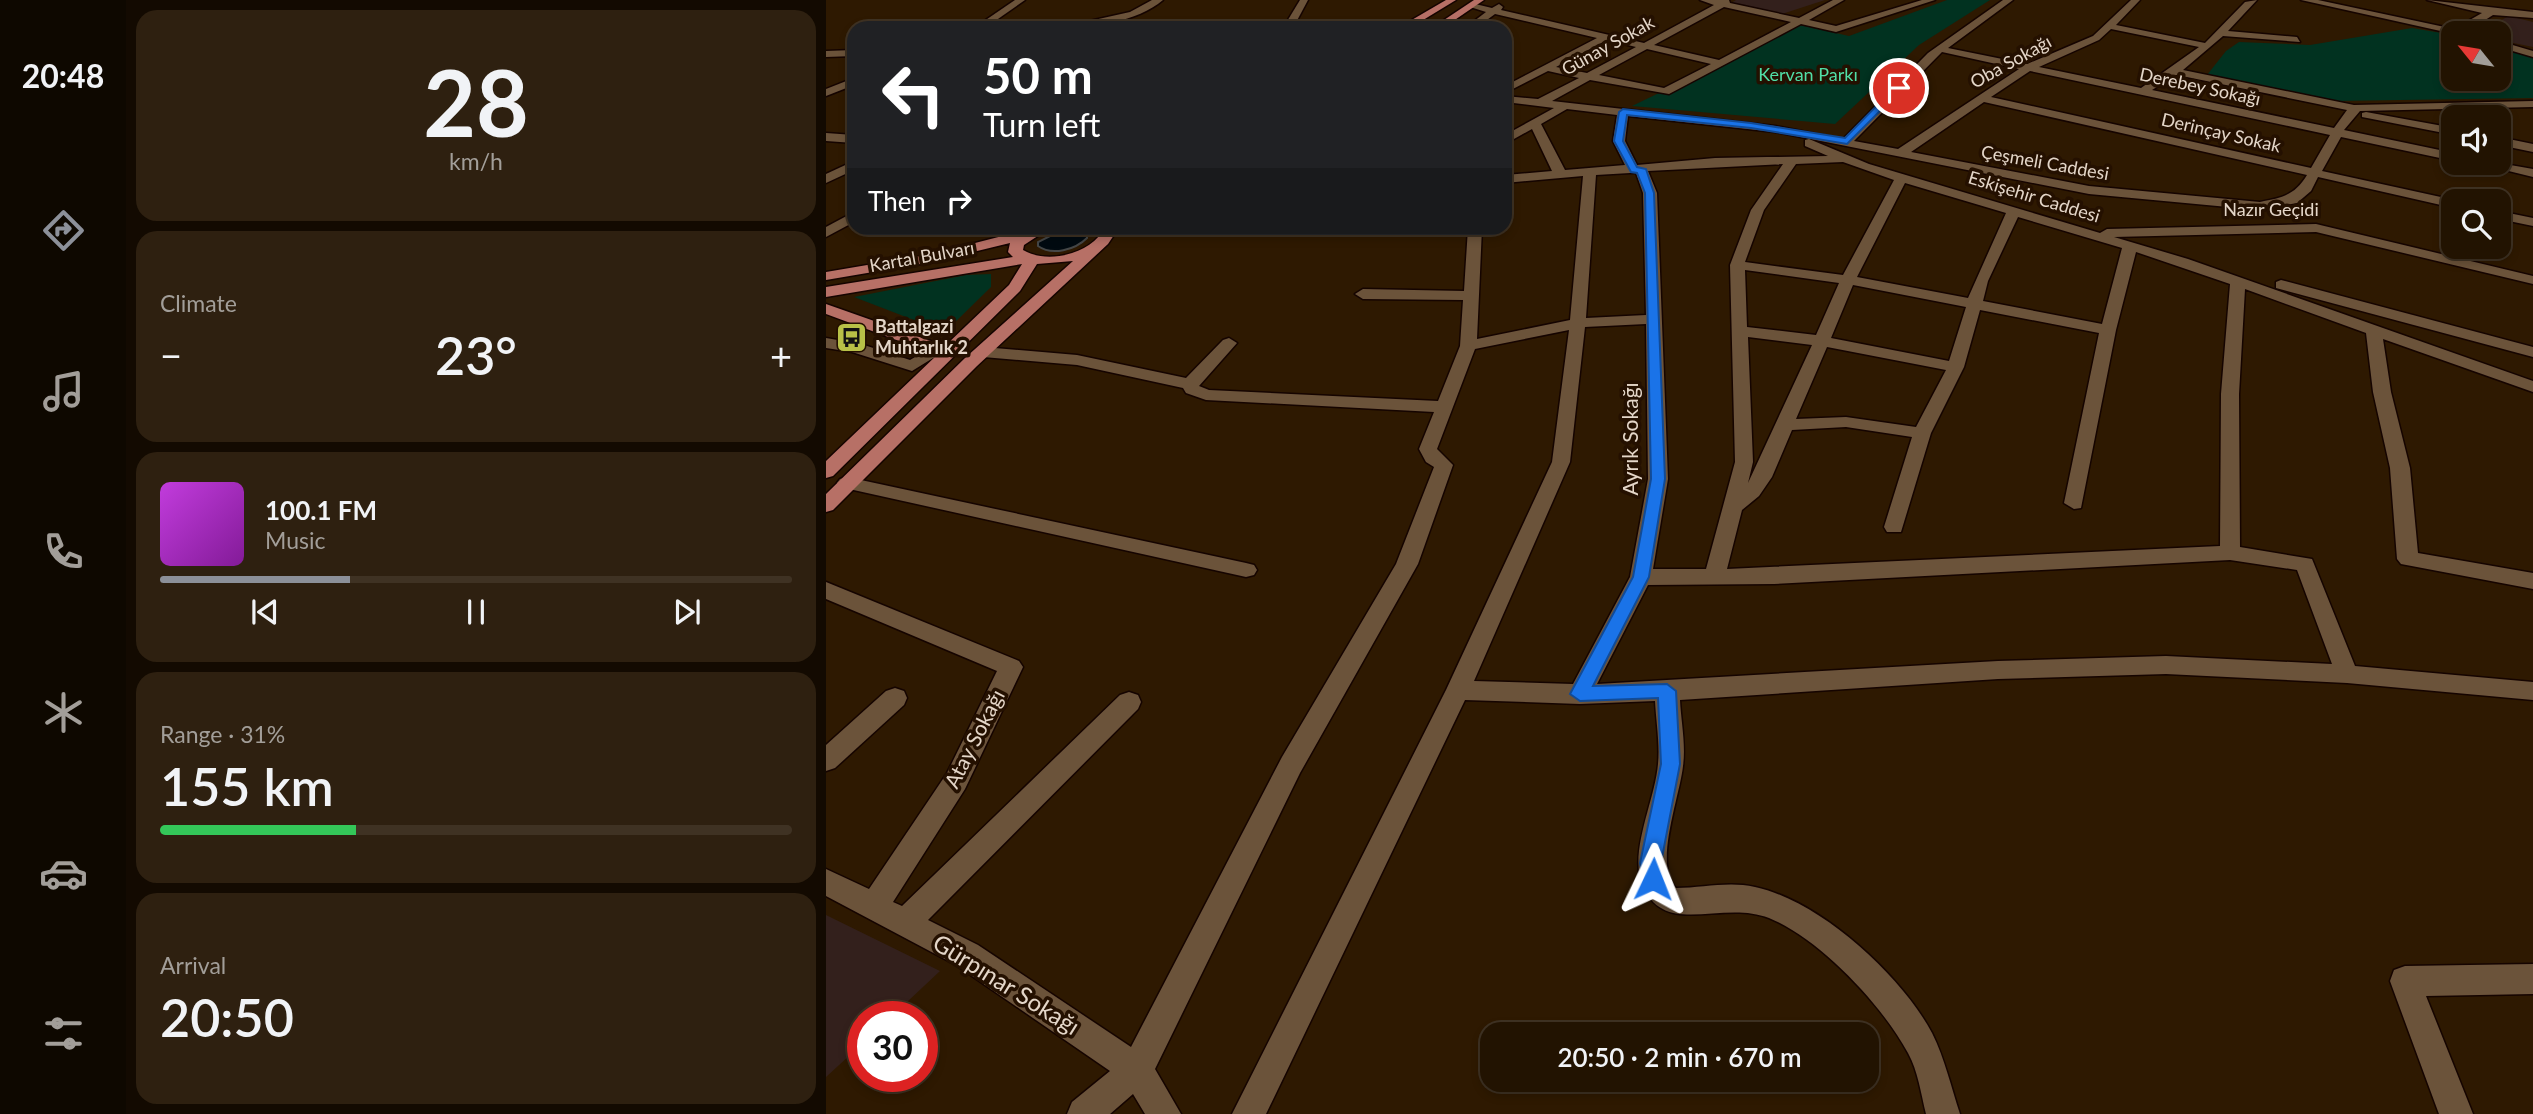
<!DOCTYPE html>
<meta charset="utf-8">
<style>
:root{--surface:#221301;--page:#2e2010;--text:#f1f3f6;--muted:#a29e99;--line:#3f3223;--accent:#8c9099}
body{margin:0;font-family:Lato,sans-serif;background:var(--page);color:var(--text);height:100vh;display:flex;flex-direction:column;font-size:26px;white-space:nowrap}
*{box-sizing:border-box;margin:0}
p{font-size:23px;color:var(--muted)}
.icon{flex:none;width:38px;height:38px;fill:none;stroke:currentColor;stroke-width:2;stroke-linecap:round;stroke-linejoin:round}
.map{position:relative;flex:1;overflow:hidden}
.sheet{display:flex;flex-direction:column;gap:10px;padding:10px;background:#130a01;width:700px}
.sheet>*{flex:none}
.hud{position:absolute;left:21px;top:21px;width:665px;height:214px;border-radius:21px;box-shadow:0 4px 10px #0003,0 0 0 2px var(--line);background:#202124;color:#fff;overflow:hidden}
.needle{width:46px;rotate:300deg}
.fabs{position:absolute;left:1615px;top:21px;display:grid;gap:14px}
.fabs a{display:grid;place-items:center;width:70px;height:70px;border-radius:14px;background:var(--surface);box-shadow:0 4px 10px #0003,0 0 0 2px var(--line);font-size:35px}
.speed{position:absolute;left:21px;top:1001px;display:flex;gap:14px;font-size:35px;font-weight:700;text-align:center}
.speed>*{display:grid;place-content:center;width:91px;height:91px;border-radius:50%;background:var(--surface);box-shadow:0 4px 10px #0003,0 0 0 2px var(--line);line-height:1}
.speed .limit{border:10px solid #d22;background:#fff;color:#111}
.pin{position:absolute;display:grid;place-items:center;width:60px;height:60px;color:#fff;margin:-30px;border:4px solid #fff;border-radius:50%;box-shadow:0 2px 7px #0007}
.me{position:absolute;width:77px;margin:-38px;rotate:2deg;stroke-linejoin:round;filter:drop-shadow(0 0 5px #0008)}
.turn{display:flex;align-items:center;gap:24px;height:147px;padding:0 21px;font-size:32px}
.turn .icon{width:91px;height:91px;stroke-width:2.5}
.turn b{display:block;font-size:49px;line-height:60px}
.then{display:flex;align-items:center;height:66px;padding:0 21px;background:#0003;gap:14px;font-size:26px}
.big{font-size:52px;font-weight:600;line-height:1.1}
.sheet .card{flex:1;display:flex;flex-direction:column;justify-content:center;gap:10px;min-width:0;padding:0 24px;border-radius:21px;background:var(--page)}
.sheet .dial{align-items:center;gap:0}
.dial b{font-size:91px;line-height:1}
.song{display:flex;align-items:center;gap:21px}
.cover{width:84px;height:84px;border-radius:10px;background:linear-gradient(135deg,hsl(290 70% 55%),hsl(290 70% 35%))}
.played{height:7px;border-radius:4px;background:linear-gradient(90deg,var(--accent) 30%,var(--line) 30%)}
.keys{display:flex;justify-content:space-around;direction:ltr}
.heat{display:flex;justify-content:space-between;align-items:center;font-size:38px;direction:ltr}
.charge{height:10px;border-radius:5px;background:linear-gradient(90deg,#34c759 31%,var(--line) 0)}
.trip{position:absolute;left:654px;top:1022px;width:399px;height:70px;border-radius:21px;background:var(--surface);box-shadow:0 4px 10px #0003,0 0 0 2px var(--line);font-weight:600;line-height:70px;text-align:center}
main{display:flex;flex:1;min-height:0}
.tab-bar{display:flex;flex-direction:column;width:126px;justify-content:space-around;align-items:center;background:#0e0800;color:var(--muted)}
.tab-bar .icon{width:49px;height:49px}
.tab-bar .active{color:var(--accent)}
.tab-bar b{font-size:32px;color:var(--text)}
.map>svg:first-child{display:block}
</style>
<main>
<nav class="tab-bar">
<b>20:48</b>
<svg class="icon active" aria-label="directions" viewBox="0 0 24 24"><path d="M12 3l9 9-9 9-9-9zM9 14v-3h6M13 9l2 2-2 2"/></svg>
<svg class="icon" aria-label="music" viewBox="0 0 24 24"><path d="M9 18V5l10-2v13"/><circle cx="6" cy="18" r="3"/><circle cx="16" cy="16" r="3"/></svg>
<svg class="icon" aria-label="phone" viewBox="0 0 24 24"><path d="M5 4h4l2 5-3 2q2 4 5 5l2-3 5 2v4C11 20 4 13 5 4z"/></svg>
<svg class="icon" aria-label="climate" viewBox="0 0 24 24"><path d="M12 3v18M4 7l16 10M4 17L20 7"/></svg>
<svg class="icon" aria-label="car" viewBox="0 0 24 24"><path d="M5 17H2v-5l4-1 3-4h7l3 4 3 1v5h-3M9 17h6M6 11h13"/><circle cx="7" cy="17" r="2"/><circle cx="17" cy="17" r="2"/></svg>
<svg class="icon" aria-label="filters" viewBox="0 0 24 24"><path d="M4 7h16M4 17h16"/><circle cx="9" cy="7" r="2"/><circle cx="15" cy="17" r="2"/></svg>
</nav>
<section class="sheet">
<div class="card dial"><b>28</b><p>km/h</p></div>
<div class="card"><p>Climate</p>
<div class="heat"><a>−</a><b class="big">23°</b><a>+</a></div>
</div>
<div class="card">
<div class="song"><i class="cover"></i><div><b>100.1 FM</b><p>Music</p></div></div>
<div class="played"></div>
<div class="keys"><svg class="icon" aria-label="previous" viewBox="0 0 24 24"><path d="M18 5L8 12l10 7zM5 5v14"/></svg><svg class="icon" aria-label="pause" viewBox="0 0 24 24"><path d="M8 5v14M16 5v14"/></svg><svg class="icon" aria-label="next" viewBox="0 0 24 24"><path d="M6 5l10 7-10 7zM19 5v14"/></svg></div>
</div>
<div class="card"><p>Range · 31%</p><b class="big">155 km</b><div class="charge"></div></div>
<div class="card"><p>Arrival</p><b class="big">20:50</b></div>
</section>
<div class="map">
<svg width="1707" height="1114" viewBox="0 0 1707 1114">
<rect width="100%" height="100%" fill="#2e1901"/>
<g fill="#33201c">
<path d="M910,0h89l-43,14 -51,-11z"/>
<path d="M1683,16l24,6v25l-34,-7v-7h-23z"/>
<path d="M0,915l114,56 -49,46h-28v26l-37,34z"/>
</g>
<g fill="#013220">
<path d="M1121,0h43l-71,45 -84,79 -203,-18 168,-81 49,11z"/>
<path d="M1586,28l41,7 1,44h45v-32l34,9v42l-198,3 -128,-26 19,-24 13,-9 71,3z"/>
<path d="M165,274v13l-46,45 -91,-35 112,-22z"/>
</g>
<path fill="#010a10" stroke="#454747" stroke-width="2" d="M256,230l5,4v4c-12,12 -35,18 -49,8v-4l22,-11z"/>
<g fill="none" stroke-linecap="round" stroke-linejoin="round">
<defs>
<g id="minor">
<path d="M189,0h10l-40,28h-11z"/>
<path d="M326,0h11c-26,22 -71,28 -105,28l72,-16z"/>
<path d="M474,0h8l-15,28h-10z"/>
<path d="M874,0h29l1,3 69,15 34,-18h11l-35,20 27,6 86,-26h13l-99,32 -35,-8 -132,70 -79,-14 -38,21 223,25 68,13 85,-86 75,-53h10l-65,48 79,16 66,-28 38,-36h9l-24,25 89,18 40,-41 12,-2 -29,31 69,6 3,5 -77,-6 -40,34 171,35 179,-4v6l-173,4 -16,19 110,23v8l-113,-24 -19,34 137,30h-5v7l-136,-31 -7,14 -14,12 -37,7 -171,-16 -314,-62 -147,-16 -3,25 12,24 78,-7 113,-2 -23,-10v-6l4,-1 60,25 231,69 7,-4 209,-5 217,52v8l-217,-52 -202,5 74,22 345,122v11l-150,-53 8,53 19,76 8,85 115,20v16l-132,-25 -4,-5 -7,-91 -17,-76 -7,-59 -121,-44 -6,105 1,153 72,12 43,107 178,16v18l-186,-17 -181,-9 -168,5 -318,21c1,21 6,45 3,66 -3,30 -30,100 -7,122 27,0 52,-7 79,-1 65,14 146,88 177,146 13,26 19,54 28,81h-34c-5,-20 -8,-43 -18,-61 -26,-48 -88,-114 -139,-135 -48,-19 -105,21 -127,-34 -13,-33 13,-84 16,-120 2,-20 -2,-43 -3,-63l-75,3 -115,-4 -199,414h-34l214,-424 106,-228 17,-132 -94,19 -38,100 16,16 -35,99 -118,209 -145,296 26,45h-36l-12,-20 -23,20h-43l5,-12 38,-31 -154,-106 -130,-69v-27l43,20 78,-116 50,-102 -171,-72v-17l193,79 4,6 -58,122 -72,113 9,4 218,-211 9,-3 9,3 3,7 -3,7 -210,211 50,25 153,102 151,-290 114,-193 38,-97 -8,-5 -7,-13 15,-37 -228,-12 -20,-7 -3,-5 -106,-23 -94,-8 -8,-5 8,-5 94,8 109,23 37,-38 6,-2 8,5 -38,43 10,4 229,11 22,-55 3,-46 -100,-1 -8,-5 8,-5 101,2 4,-63h14l-5,111 93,-19 13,-144 -78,7v-8l47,-4 -20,-42 -27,15v-9l49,-27 -49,-6v-6l33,3 41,-21 -31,-7 -43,22v-7l92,-48 -102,-24 -19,14h-11l21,-16 -19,-6 4,-3 21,5 7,-4 4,3 -2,3 143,33 70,-38zM898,7l67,15 -72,38 -65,-15zM1285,29l88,18 -58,41 -102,-21 60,-27zM781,40l29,7 -49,26 -31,-6zM821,49l64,15 -47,24 -65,-13zM1116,52l77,17 -121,80 -44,-8zM1204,71l300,64 -19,33 -320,-71zM1350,75h1l170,35 -13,18 -182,-38zM1158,102l323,73c-12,20 -25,23 -47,27l-171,-16 -178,-34zM741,109l50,6 -4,26 12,24 -60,5 -24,-46zM1017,162l51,18 -51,95 -98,-13 19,-52 32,-46zM957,164l-32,46 -21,55 5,197 -29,107h-53l15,-90 -11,-286 -9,-22zM804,173h6l7,20 3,122 -60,3 10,-143zM1079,183l101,30 -38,85 -111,-21zM1192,217l104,31 -20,76 -119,-23 5,-20zM1310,252l94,32 -9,110 -1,152 -493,23 15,-59 17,-14 13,-19 20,-47 54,-3 66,10 -28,90 3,5h14l30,-99 33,-66 16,-57 119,23 -35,170 10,6 7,-1 35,-178zM919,270l94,13 -23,52 -69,-8zM1027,285l113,22 -17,54 -118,-23zM820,324l2,155 -18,98 -57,107 -99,-3 96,-219 15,-135zM922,337l64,8 -64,138 5,-21zM1001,347l119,23 -30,57 -70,-10 -50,2zM1404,560l67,10 35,94 -166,-8 -168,5 -401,23 51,-99 126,-1z"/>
<path d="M1475,0h17l136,29 28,-16 -55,-13 106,12v6l-40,-3 -28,18 -11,1z"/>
<path d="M1673,41l34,10v6l-34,-10z"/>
<path d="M28,50v6l-28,1v-6z"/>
<path d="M28,78v7l-28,11v-7z"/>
<path d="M1540,112l88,16v7l-92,-18v-4z"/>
<path d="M0,133l28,2v8l-28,-2z"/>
<path d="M1673,137l34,7v8l-34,-7z"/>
<path d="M28,161v9l-28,13v-9z"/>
<path d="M1650,163h23l34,6v8z"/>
<path d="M1673,211l34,7v8l-34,-7z"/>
<path d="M28,212v10l-28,15v-10z"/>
<path d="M1455,280l252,67v10l-257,-69v-6z"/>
<path d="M0,338l35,6 49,16 22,-13h12l2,3 -34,21 -60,-19 -26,-4z"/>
<path d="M21,477l399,86 8,2 3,5 -3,5 -8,2 -406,-90 -3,-4 3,-4z"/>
<path d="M69,688l9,3 3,7 -3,7 -69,63 -9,3v-26l60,-54z"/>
<path d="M1707,964v30l-107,2 47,118h-34l-49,-133 4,-11 11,-4z"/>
</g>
<g id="major">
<path d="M620,0h10l-46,28h-12z"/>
<path d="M648,0h10l-41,28h-11z"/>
<path d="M208,228h16l-26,17 -1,5c23,14 64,5 79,-18l-2,-4h14l2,4 -8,12 -131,122 -144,144 -7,2v-18l139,-136 108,-97 -36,3 -17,27 -187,185 -7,2v-17l111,-106 -111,-41v-10l119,42 64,-61 13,-21 -196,33v-10l187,-30 -5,-5 2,-9 -78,19 -106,18v-8l106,-18z"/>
</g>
</defs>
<use href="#minor" stroke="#150400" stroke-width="3"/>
<use href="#major" stroke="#150400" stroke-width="3"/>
<use href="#minor" fill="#6b533a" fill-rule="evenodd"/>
<use href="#major" fill="#b77066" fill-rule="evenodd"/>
</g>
<path fill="#1a73e8" stroke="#114b97" stroke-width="2" d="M1070,86l7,2 -56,56 -96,-16 -124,-13 -4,26 14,26 9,2 8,24 11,286 -16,98 -56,109 74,-2 9,7 4,73 -19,99 3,16 -4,7 -7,3 -8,-3 -5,-23 21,-99 -3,-66 -78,3 -10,-7 63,-117 18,-98 -6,-286 -8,-20 -6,-1 -17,-31 5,-29 4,-3 128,14 94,15z"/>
<defs>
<symbol id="bus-square" viewBox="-11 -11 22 22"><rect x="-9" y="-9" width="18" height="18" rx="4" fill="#b8c147" stroke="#241000"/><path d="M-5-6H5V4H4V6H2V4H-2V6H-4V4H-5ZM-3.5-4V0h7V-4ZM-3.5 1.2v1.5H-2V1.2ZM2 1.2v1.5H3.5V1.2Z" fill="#111"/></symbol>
</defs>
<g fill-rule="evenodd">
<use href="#bus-square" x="8" y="320" width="35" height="35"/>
</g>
<g text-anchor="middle" stroke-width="7" stroke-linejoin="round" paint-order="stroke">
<g font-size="18" fill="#e4d6c8" stroke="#241000">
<text transform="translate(782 46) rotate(-29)" y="6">Günay Sokak</text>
<text transform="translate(1185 62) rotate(-29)" y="6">Oba Sokağı</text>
<text transform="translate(1374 87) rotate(12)" y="6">Derebey Sokağı</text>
<text transform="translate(1395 133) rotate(13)" y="6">Derinçay Sokak</text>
<text transform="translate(1219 163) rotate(10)" y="6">Çeşmeli Caddesi</text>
<text transform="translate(1208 197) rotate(17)" y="6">Eskişehir Caddesi</text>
<text x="1445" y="216">Nazır Geçidi</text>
<text transform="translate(96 257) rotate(-10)" y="6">Kartal Bulvarı</text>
</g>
<g font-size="18" fill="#51dea6" stroke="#241000">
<text x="982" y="81">Kervan Parkı</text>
</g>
<g font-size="18" font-weight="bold" fill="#e4d6c8" stroke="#241000" text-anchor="start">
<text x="49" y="333">Battalgazi<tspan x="49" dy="21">Muhtarlık 2</tspan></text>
</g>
<g font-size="21" fill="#e4d6c8" stroke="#241000">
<text transform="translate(805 439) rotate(-90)" y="7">Ayrık Sokağı</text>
<text transform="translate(149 739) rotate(-63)" y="7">Atay Sokağı</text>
</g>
<g font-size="24" fill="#e4d6c8" stroke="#241000">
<text transform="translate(180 985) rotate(32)" y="8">Gürpınar Sokağı</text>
</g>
</g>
</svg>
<div class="fabs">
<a><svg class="needle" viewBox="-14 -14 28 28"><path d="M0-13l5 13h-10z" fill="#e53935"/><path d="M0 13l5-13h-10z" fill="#a29e99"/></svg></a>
<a><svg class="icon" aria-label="sound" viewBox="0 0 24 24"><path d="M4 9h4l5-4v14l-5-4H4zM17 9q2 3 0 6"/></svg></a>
<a><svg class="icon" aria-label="search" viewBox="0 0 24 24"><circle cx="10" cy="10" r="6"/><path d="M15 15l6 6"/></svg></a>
</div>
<div class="speed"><div class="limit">30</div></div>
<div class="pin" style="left:1073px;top:88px;background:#d93025"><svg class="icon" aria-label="arrive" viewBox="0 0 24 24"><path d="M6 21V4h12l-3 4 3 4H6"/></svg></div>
<svg class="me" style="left:827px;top:879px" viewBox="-20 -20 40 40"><path d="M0-17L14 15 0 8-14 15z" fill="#1a73e8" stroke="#fff" stroke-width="4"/></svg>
<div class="trip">20:50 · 2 min · 670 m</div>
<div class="hud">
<div class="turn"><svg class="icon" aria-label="left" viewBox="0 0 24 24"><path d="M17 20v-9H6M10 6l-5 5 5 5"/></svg><div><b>50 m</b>Turn left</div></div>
<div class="then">Then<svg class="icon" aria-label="right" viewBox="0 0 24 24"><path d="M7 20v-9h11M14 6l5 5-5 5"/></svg></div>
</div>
</div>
</main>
